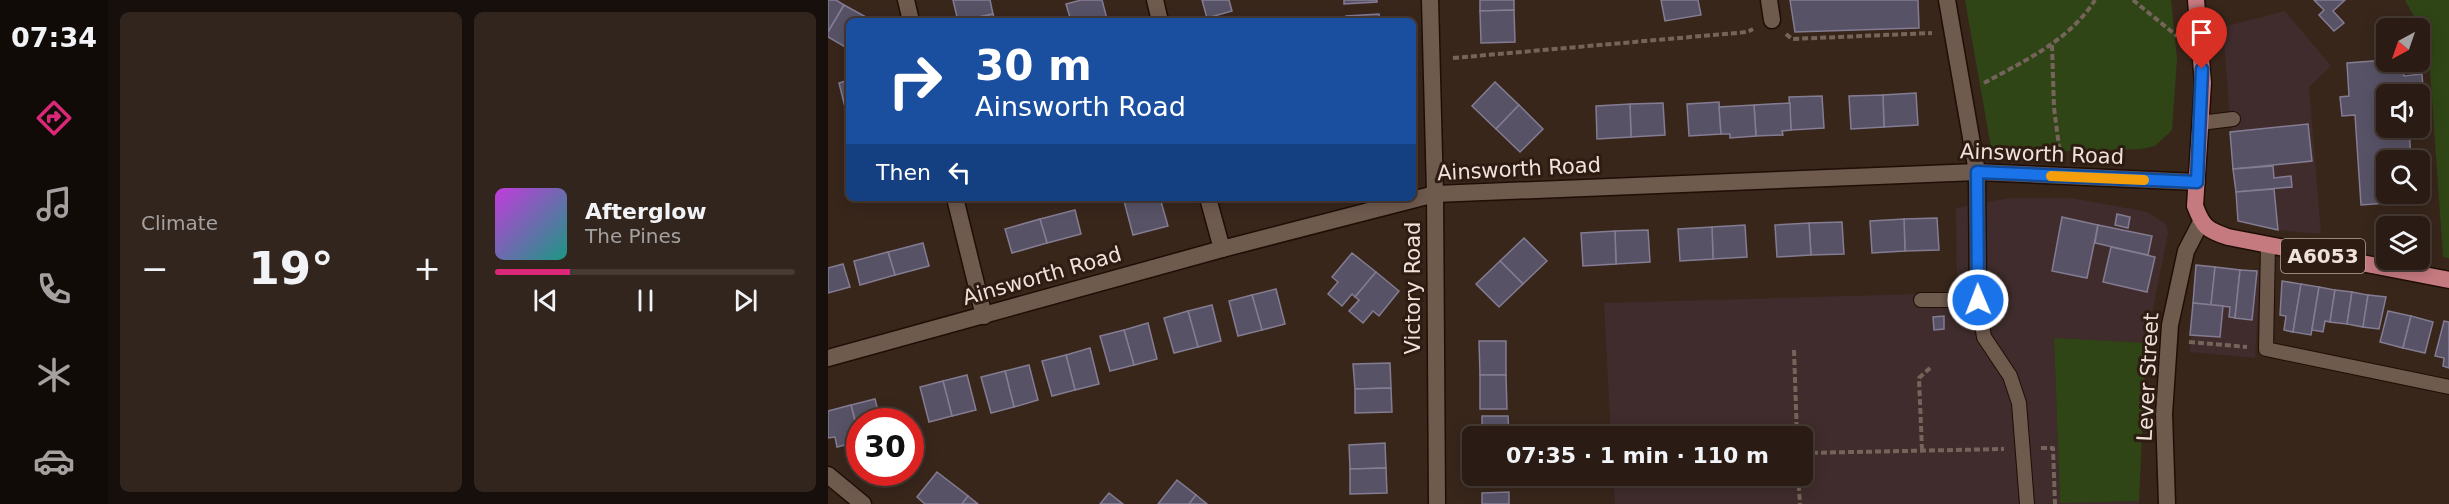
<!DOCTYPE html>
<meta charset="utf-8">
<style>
:root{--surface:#2a1c14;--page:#32251d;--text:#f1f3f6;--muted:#a5a1a0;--line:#463a34;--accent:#db2777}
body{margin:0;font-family:"DejaVu Sans",sans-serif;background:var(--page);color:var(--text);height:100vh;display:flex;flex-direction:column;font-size:22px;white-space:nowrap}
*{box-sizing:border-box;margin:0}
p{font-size:20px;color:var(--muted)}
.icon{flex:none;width:33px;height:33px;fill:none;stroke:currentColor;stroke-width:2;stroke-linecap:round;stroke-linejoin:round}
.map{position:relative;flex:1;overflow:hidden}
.details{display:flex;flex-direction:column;gap:12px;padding:12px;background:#170f0b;width:720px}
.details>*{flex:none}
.top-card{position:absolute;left:18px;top:18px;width:570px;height:183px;border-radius:9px;box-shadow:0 3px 15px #0003,0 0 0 2px var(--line);background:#1a4fa0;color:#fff;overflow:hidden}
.needle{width:39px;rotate:220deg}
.controls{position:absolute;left:1548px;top:18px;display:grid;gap:12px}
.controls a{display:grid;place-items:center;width:54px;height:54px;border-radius:9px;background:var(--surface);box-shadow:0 3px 15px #0003,0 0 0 2px var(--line);font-size:30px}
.speed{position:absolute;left:18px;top:408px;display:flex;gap:12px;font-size:30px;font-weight:700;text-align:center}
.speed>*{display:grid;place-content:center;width:78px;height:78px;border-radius:50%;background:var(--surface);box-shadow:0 3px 15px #0003,0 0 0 2px var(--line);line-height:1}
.speed .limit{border:9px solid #d22;background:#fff;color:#111}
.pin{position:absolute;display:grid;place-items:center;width:51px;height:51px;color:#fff;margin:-62px -26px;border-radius:50% 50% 50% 0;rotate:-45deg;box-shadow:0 0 6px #0007}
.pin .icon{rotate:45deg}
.me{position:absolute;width:66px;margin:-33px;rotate:359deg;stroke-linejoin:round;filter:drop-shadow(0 0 4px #0008)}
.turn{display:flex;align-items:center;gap:21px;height:126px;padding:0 30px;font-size:27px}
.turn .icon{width:78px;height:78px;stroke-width:2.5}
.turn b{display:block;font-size:42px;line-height:51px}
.then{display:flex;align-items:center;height:57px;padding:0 30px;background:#0003;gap:12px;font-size:22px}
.big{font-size:45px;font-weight:700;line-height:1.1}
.details .widget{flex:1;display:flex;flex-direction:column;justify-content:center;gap:9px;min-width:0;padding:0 21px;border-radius:9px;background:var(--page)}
.song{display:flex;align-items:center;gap:18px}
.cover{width:72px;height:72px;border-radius:9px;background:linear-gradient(135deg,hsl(290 70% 55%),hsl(170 70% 35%))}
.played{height:6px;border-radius:3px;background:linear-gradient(90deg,var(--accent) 25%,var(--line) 25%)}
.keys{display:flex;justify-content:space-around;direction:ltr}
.heat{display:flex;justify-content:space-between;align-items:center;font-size:33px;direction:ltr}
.details .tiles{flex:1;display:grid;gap:12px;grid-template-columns:repeat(2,1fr)}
.trip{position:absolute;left:634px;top:426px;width:351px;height:60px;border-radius:9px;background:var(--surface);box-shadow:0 3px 15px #0003,0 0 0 2px var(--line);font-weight:700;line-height:60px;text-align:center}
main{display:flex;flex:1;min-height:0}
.tabs{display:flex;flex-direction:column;width:108px;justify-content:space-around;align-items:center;background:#110b08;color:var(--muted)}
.tabs .icon{width:42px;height:42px}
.tabs .on{color:var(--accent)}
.tabs b{font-size:27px;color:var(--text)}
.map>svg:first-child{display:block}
</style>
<main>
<nav class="tabs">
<b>07:34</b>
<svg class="icon on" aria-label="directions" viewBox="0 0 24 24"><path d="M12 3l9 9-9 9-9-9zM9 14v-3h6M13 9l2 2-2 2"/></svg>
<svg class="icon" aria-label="music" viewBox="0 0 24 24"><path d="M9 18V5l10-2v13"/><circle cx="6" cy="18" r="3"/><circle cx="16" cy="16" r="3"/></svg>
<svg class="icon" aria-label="phone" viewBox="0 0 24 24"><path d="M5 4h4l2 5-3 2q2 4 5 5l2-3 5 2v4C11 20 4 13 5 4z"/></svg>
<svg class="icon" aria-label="climate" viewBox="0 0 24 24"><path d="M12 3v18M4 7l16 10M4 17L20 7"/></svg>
<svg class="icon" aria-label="car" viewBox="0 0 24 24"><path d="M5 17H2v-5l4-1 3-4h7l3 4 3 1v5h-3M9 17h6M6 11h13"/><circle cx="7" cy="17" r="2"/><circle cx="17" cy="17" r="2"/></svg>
</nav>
<section class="details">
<div class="tiles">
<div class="widget"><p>Climate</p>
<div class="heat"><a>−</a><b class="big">19°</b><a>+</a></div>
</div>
<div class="widget">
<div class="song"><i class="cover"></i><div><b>Afterglow</b><p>The Pines</p></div></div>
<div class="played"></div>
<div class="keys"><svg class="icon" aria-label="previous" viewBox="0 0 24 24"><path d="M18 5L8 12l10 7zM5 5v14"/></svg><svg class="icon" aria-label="pause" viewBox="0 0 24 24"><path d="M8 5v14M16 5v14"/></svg><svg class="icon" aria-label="next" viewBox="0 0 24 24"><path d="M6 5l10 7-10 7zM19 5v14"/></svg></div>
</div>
</div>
</section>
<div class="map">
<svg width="1621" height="504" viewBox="0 0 1621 504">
<rect width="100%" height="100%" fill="#38261b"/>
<g fill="#402c2c">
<path d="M1457,11l46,55 -22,21 12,147 -43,-4 -40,-9 -15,-194z"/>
<path d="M1182,198h61l77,14 18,12 2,9 -22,110 -92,-4 6,163 79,-1v3h-524l-2,-28h190v-40h-192l-7,-133 353,-10 -1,-85z"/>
<path d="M1368,265l64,6 -5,87 -65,-6z"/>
</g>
<g fill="#304516">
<path d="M1137,0h206l6,59 -5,71 -17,16 -14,3 -149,4z"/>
<path d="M1577,0h44v258l-6,-1 -15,-215z"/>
<path d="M1226,338l92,5 -7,158 -79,2z"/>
</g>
<g fill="#585266" stroke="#837c92" stroke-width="1.5">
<path d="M0,0h8l8,5 -16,27z"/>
<path d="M125,0h37l3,14 -35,7z"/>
<path d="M253,0h21l5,19 -36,2 -5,-17z"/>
<path d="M374,0h27l3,11 -25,7z"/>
<path d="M516,0h33v2l-33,2z"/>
<path d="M652,0h34v10l-34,1z"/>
<path d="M833,0h37l3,15 -36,6z"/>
<path d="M962,0h128l1,28 -124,4z"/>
<path d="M1486,0h31l-12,11 11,12 -10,8 -15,-16 5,-5z"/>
<path d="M16,5l22,12 -3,4h-14v24l-2,3 -19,-11v-5z"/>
<path d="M686,10l1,32 -34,1 -1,-32z"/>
<path d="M165,14l2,7h-31z"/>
<path d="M551,14l1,7h-34v-5z"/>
<path d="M1558,60l17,2 1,14 18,-2 2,28h-4v-8h-34v34h23l2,32h-25v34h28v7l-53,4 -6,-90 -13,1 -2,-19 9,-1 -2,-33z"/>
<path d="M21,80v26l-4,1 -6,-24z"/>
<path d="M667,82l24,23 -23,24 -24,-23z"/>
<path d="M1088,93l2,32 -34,2 -1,-32z"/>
<path d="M1055,95l1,32 -33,2 -2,-33z"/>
<path d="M994,96l2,32 -33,2 -2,-33z"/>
<path d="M891,102l2,32 -32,2 -2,-32z"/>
<path d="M835,103l2,32 -34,2 -1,-33z"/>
<path d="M962,103l1,27 -9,1 1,4 -27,1 -2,-31z"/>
<path d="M802,104l1,33 -34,2 -1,-33z"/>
<path d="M691,105l24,24 -23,23 -24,-23z"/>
<path d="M926,105l2,31 -26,2v-4h-9l-2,-27z"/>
<path d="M1480,124l4,37 -79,8 -3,-37z"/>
<path d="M1445,166l1,12 17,-2 1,11 -56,5 -3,-23z"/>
<path d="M1446,189l4,41 -40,-9 -2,-29z"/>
<path d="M308,198h24l8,28 -35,9 -9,-34z"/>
<path d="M247,210l6,24 -34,9 -7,-24z"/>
<path d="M1289,214l13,3 -2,11 -13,-3z"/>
<path d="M1234,217l36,8 -11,53 -35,-7z"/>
<path d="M1109,218l2,32 -34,1 -1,-32z"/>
<path d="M212,219l7,24 -35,10 -7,-24z"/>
<path d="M1076,219l1,32 -33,2 -2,-32z"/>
<path d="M1014,222l2,32 -33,1 -2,-32z"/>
<path d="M981,223l2,32 -34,2 -2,-32z"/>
<path d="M917,225l2,32 -34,2 -1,-32z"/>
<path d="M1270,225l54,11 -4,19 -53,-12z"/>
<path d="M884,227l1,32 -33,2 -2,-32z"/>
<path d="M820,230l2,32 -34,2 -1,-33z"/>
<path d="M787,231l1,33 -33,2 -2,-33z"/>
<path d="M696,238l23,23 -24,23 -23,-23z"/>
<path d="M95,243l6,23 -34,9 -7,-23z"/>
<path d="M1283,247l44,10 -8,35 -44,-10z"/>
<path d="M60,252l7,23 -35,10 -6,-24z"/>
<path d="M524,253l24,19 -21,25 -3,-3 -10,12 -14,-12 10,-12 -6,-5z"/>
<path d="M672,261l23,23 -24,23 -23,-23z"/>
<path d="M15,264l7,23 -22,6v-25z"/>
<path d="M1368,265l19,2 -4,38 -18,-2z"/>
<path d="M1387,267l25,3 -5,48 -6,-1 1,-10 -19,-2z"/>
<path d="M1412,270l17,1 -5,49 -17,-2z"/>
<path d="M548,272l23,19 -20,25 -6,-5 -10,12 -14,-12 10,-11 -4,-3z"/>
<path d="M1454,281l19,3 -8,48 -9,-2 2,-14 -6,-1z"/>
<path d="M1473,284l18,3 -8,48 -18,-3z"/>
<path d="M1491,287l16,3 -5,32 -5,-1 -2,11 -11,-2z"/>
<path d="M448,289l9,35 -23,6 -10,-35z"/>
<path d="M1507,290l17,2 -5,32 -17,-2z"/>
<path d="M1524,292l16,3 -5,32 -16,-3z"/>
<path d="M424,295l10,35 -24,6 -9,-35z"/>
<path d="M1540,295l18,2 -7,32 -16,-2z"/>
<path d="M1365,303l30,3 -3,31 -30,-2z"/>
<path d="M384,305l9,36 -23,6 -10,-36z"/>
<path d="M360,311l10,36 -24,6 -10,-35z"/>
<path d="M1560,311l23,5 -8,32 -23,-6z"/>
<path d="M1116,316v13l-10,1 -1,-13z"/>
<path d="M1583,316l22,6 -8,31 -22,-5z"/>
<path d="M1616,321l5,1v46l-6,-2 1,-8 -9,-2z"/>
<path d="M320,323l9,36 -23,6 -10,-35z"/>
<path d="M296,330l10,35 -24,6 -10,-35z"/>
<path d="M651,341h27v34h-26z"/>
<path d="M262,348l9,36 -24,6 -9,-35z"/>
<path d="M238,355l9,35 -23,6 -10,-35z"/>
<path d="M562,363l1,25 -36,1 -2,-25z"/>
<path d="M201,365l9,35 -24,7 -9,-36z"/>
<path d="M177,371l9,36 -23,6 -10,-36z"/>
<path d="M139,375l9,35 -24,6 -9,-35z"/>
<path d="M652,375h26l1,34h-27z"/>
<path d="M115,381l9,35 -23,6 -9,-35z"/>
<path d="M563,388l1,24 -37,1v-24z"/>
<path d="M47,399l6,23h-21v15l-9,-32z"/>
<path d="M23,405l9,36 -23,6 -2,-10 -7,1v-27z"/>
<path d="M654,416h26l1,20h-27z"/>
<path d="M557,443l1,25 -36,1 -1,-24z"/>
<path d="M558,468l1,25 -37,1v-25z"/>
<path d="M109,472l31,24 -6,8h-37l-8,-7z"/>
<path d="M654,476h27v7l-27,1z"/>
<path d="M349,480l19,15 -7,9h-31z"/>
<path d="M681,492v12h-27v-11z"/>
<path d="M281,493l14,11h-23z"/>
<path d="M368,495l11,9h-18z"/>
<path d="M140,496l10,8h-16z"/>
</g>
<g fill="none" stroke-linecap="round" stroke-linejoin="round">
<defs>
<g id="service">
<path d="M1372,123l33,-4"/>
<path d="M1440,246l-2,103 183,38"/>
<path d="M1093,300h57l6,37 26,39 9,27 8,101"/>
</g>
<g id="minor">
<path d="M78,0l5,21"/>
<path d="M327,0l5,21"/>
<path d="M602,0l5,194 2,310"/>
<path d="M941,0l3,20"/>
<path d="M1119,0l30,172 1,128"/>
<path d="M127,198l29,118"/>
<path d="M380,198l14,51"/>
<path d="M0,358l394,-109 213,-55 542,-22 220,10"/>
<path d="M0,475l35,29"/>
</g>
<path id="secondary" d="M1339,504l-3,-90 6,-89 16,-74 15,-29"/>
<path id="primary" d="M1368,0l7,83 -8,123c8,21 12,24 33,31l221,43"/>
</defs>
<use href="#service" stroke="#1f0e05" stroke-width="16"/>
<use href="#minor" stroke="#1f0e05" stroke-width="19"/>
<use href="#secondary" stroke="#1f0e05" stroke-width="19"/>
<use href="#primary" stroke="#1f0e05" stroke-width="19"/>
<g stroke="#74645a" stroke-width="4" stroke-dasharray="6 3" stroke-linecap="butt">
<path d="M1305,0l44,36"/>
<path d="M958,34l6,5 140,-6"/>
<path d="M1224,45l2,63 6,46"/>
<path d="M625,58l294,-26 6,-3"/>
<path d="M1156,83c40,-22 85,-42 111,-83"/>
<path d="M1361,342l58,5"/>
<path d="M966,350l3,86"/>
<path d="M1213,448h12l2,56"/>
<path d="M1094,450l-3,-72 12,-11"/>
<path d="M975,453l201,-4"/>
<path d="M970,476l2,28"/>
</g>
<use href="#service" stroke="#6f5a4e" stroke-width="14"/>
<use href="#minor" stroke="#6f5a4e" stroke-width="16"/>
<use href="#secondary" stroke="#6f5a4e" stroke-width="16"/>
<use href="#primary" stroke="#c57a80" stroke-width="16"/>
</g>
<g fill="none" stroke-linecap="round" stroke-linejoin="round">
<defs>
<path id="route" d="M1150,300l-1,-128 220,10 5,-113"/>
</defs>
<use href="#route" stroke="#114b97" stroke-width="15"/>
<use href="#route" stroke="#1a73e8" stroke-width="10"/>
<path stroke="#f59e0b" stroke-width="10" d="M1223,176l93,4"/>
</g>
<g text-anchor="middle" stroke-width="6" stroke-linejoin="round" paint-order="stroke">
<rect fill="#2e1c12" stroke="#b5a79f" stroke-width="1.5" x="1453" y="239" width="84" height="34" rx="4.5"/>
<g font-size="20" font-weight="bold" fill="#efe2db">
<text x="1495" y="263">A6053</text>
</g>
<g font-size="21" fill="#efe2db" stroke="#2e1c12">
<text transform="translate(1214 154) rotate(2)" y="7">Ainsworth Road</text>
<text transform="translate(691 169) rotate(-3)" y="7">Ainsworth Road</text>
<text transform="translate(214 276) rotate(-16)" y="7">Ainsworth Road</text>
<text transform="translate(585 288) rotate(-90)" y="7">Victory Road</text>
<text transform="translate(1320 377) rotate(-87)" y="7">Lever Street</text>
</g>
</g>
</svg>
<div class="controls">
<a><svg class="needle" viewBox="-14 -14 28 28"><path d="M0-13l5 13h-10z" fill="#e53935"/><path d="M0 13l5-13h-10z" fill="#a5a1a0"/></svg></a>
<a><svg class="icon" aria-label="sound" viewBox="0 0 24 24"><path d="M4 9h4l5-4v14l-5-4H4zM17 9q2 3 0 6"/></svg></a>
<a><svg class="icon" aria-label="search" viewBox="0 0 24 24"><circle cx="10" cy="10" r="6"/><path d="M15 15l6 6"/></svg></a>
<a><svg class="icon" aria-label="layers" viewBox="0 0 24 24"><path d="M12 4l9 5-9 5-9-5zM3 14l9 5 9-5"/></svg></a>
</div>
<div class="speed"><div class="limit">30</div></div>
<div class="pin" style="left:1374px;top:69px;background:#d93025"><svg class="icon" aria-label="arrive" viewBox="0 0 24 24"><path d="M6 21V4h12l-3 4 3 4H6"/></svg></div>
<svg class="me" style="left:1150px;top:300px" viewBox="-20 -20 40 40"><circle r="17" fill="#1a73e8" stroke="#fff" stroke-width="3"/><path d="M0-11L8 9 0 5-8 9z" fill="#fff"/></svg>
<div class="trip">07:35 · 1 min · 110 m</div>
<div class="top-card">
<div class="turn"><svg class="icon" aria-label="right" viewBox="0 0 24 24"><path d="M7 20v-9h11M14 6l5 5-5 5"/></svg><div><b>30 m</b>Ainsworth Road</div></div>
<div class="then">Then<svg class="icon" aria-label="left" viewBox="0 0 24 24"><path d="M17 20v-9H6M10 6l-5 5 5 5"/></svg></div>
</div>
</div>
</main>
